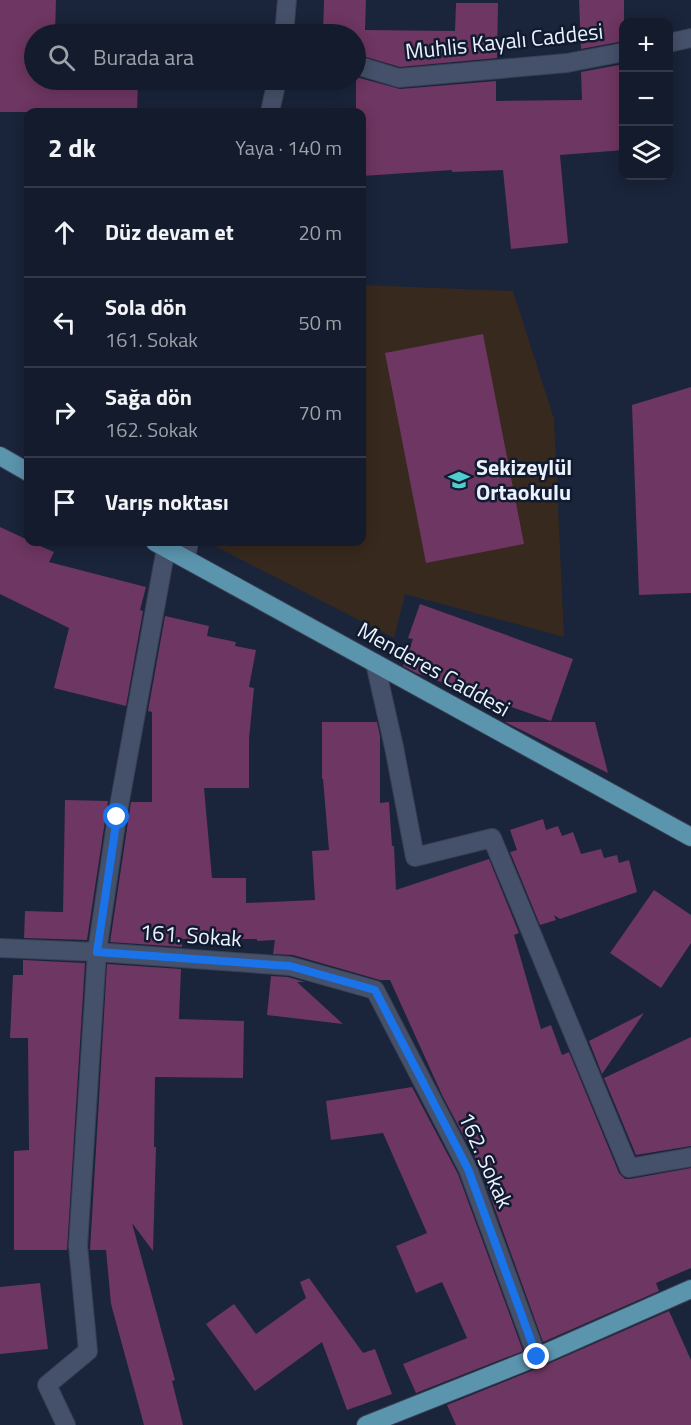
<!DOCTYPE html>
<html lang="tr">
<meta charset="utf-8">
<style>
body{margin:0;font-family:"Titillium Web",sans-serif;background:#1d2434;color:#f1f3f6}
.controls{position:absolute;right:18px;top:18px;display:grid;overflow:hidden;border-radius:12px;box-shadow:0 3px 15px #0003}
.controls button{width:54px;height:54px;display:grid;place-items:center;padding:0;border:0;border-bottom:2px solid #333948;background:#141b2c;color:#f1f3f6;font:30px sans-serif}
.stop{position:absolute;width:18px;height:18px;margin:-14px;border:4px solid #1a73e8;border-radius:50%;background:#fff}
.stop.end{background:#1a73e8;border-color:#fff;box-shadow:0 2px 6px #0008}
.list{margin:0;padding:0;list-style:none}
h2{display:flex;justify-content:space-between;align-items:center;height:78px;margin:0;padding:0 24px;font-size:26px}
h2 small{font-size:20px;font-weight:400;color:#9da1a9}
.list li{display:grid;grid-template-columns:39px 1fr auto;gap:18px;align-items:center;box-sizing:border-box;height:90px;padding:0 24px;border-top:2px solid #333948}
.list b{display:block;font-size:22px;white-space:nowrap}
.list p{margin:0;font-size:20px;white-space:nowrap;color:#9da1a9}
.list em{font-size:20px;font-style:normal;color:#9da1a9}
.icon{flex:none;width:33px;height:33px;fill:none;stroke:currentColor;stroke-width:2;stroke-linecap:round;stroke-linejoin:round}
.map{position:relative;flex:none;width:691px;height:1425px;overflow:hidden}
.search{position:absolute;background:#141b2c;box-shadow:0 3px 15px #0003;left:24px;top:24px;width:342px;height:66px;display:flex;align-items:center;gap:15px;box-sizing:border-box;padding:0 21px;border-radius:33px;color:#9da1a9;font-size:22px}
.panel{position:absolute;background:#141b2c;box-shadow:0 3px 15px #0003;left:24px;top:108px;width:342px;height:438px;border-radius:12px}
.map>svg:first-child{display:block}
.education{fill:#37291d}
.building{fill:#6e3662}
.lines{fill:none;stroke-linecap:round;stroke-linejoin:round}
.minor-casing{stroke:#383f51;stroke-width:20}
.major-casing{stroke:#383f51;stroke-width:20}
.minor{stroke:#45516a;stroke-width:18}
.major{stroke:#5b94ad;stroke-width:18}
.route{stroke:#1a73e8;stroke-width:8}
.labels{text-anchor:middle;stroke-width:5;stroke-linejoin:round;paint-order:stroke}
.street-label{font-size:22px;fill:#ebf1fd;stroke:#111b30}
.poi-label{font-size:22px;font-weight:bold;fill:#ebf1fd;stroke:#111b30;text-anchor:start}
</style>
<div class="map">
<svg width="691" height="1425" viewBox="0 0 691 1425">
<rect width="100%" height="100%" fill="#1a243a"/>
<path class="education" d="M362 285 513 291 554 419 564 637 405 594 394 638 207 542H362Z"/>
<path class="building" d="M0 0H56L55 34H34V80H138L137 112H0Z
M324 0H366L365 30 455 31 456 3H498L497 58 400 67 356 54V34H323Z
M579 0H624V41L581 49Z
M624 64V150L560 155 568 243 511 249 503 170 452 172V170L362 176V112H356V77L400 89 496 81V101L582 100 581 72Z
M483 334 524 544 426 563 385 353Z
M691 387V593L639 595 632 405Z
M0 527 28 540V542H31L54 552 49 562 146 587 140 610 143 611 126 706 54 688 69 628 0 594Z
M420 604 573 659 551 721 416 673 403 666 413 639 408 638Z
M165 616 209 626 207 636 236 642 235 646 256 650 249 687 254 688 249 739V788H204L212 878H246V903L315 900 312 851 329 850 323 779H322V722H377L380 736V803L389 802 392 846H394L396 890 489 859 519 933 514 935 541 1029 551 1025 562 1055 569 1052 619 1173 625 1179H630L691 1168V1268L656 1283 659 1291 543 1342 479 1165 442 1095 390 980H380L293 955 273 954 275 940 257 941V939H182V947L110 942 131 802H152V712L148 711Z
M505 722H595L608 773Z
M65 800 108 801 87 940 24 938 25 911 63 912Z
M543 819 546 830 558 826 562 836 573 832 581 854 601 849 604 858 617 855 619 863 629 860 637 892 560 919 554 915 556 920 540 925 510 852 517 850 510 830Z
M654 890 691 915V943L661 988 610 953Z
M23 960 85 963 67 1250H14V1151L29 1150 28 1038H10L13 975H23Z
M107 964 181 969 179 1019 244 1021 243 1078 155 1077 154 1147H156L153 1251 132 1223 175 1380 172 1381 183 1425H144L111 1304 106 1250H90Z
M271 976 288 977 305 982H297L343 1024 267 1015Z
M644 1013 602 1074 589 1041Z
M691 1037V1146L636 1155 604 1078Z
M412 1087 458 1174 523 1351 416 1393 403 1364 467 1338 442 1282 416 1293 396 1246 427 1233 383 1133 331 1140 326 1101Z
M309 1278 363 1353 375 1349 392 1394 347 1410 322 1342 255 1391 206 1324 234 1304 256 1334 306 1298 300 1282Z
M40 1283 48 1349 0 1354V1287Z
M669 1311 691 1360V1425H456L447 1405 541 1367Z"/>
<g class="lines">
<defs>
<path id="minor" d="M284 34 287 0
M668 43 691 38
M356 65 399 78 567 63 624 52
M270 112 277 80
M186 558 189 542
M375 663 394 747 415 857 492 838 629 1168 691 1157
M0 948 97 952 290 966 375 990 468 1169 537 1357
M66 1425 47 1385 88 1351 78 1246 97 952 117 817 166 548"/>
<path id="major" d="M0 456 28 472
M155 542 691 837
M366 1425 537 1357 691 1289"/>
</defs>
<use href="#minor" class="minor-casing"/>
<use href="#major" class="major-casing"/>
<use href="#minor" class="minor"/>
<use href="#major" class="major"/>
</g>
<g class="lines">
<path class="route" d="M117 817 97 952 290 966 375 990 468 1169 537 1357"/>
</g>
<defs>
<symbol id="school-bare" viewBox="-9 -9 18 18"><path d="M0-5L7-2L0 1L-7-2ZM-4 1L0 2.5L4 1V4Q0 6-4 4Z" fill="#52cdcf" stroke="#111b30" stroke-width="2.5" paint-order="stroke"/></symbol>
</defs>
<g fill-rule="evenodd">
<use href="#school-bare" x="444" y="465" width="30" height="30"/>
</g>
<g class="labels">
<g class="street-label">
<text transform="translate(504 41) rotate(-6)" y="8">Muhlis Kayalı Caddesi</text>
<text transform="translate(434 669) rotate(29)" y="8">Menderes Caddesi</text>
<text transform="translate(191 935) rotate(4)" y="8">161. Sokak</text>
<text transform="translate(486 1160) rotate(66)" y="8">162. Sokak</text>
</g>
<g class="poi-label">
<text x="476" y="475">Sekizeylül<tspan x="476" dy="25">Ortaokulu</tspan></text>
</g>
</g>
</svg>
<div class="controls">
<button>+</button>
<button>−</button>
<button><svg class="icon" aria-label="layers" viewBox="0 0 24 24"><path d="M12 4l9 5-9 5-9-5zM3 14l9 5 9-5"/></svg></button>
</div>
<div class="stop" style="left:117px;top:817px"></div>
<div class="stop end" style="left:537px;top:1357px"></div>
<div class="search"><svg class="icon" aria-label="search" viewBox="0 0 24 24"><circle cx="10" cy="10" r="6"/><path d="M15 15l6 6"/></svg>Burada ara</div>
<section class="panel">
<h2>2 dk<small>Yaya · 140 m</small></h2>
<ul class="list">
<li><svg class="icon" aria-label="ahead" viewBox="0 0 24 24"><path d="M12 20V5M6 11l6-6 6 6"/></svg><div><b>Düz devam et</b></div><em>20 m</em></li>
<li><svg class="icon" aria-label="left" viewBox="0 0 24 24"><path d="M17 20v-9H6M10 6l-5 5 5 5"/></svg><div><b>Sola dön</b><p>161. Sokak</p></div><em>50 m</em></li>
<li><svg class="icon" aria-label="right" viewBox="0 0 24 24"><path d="M7 20v-9h11M14 6l5 5-5 5"/></svg><div><b>Sağa dön</b><p>162. Sokak</p></div><em>70 m</em></li>
<li><svg class="icon" aria-label="arrive" viewBox="0 0 24 24"><path d="M6 21V4h12l-3 4 3 4H6"/></svg><div><b>Varış noktası</b></div></li>
</ul>
</section>
</div>
